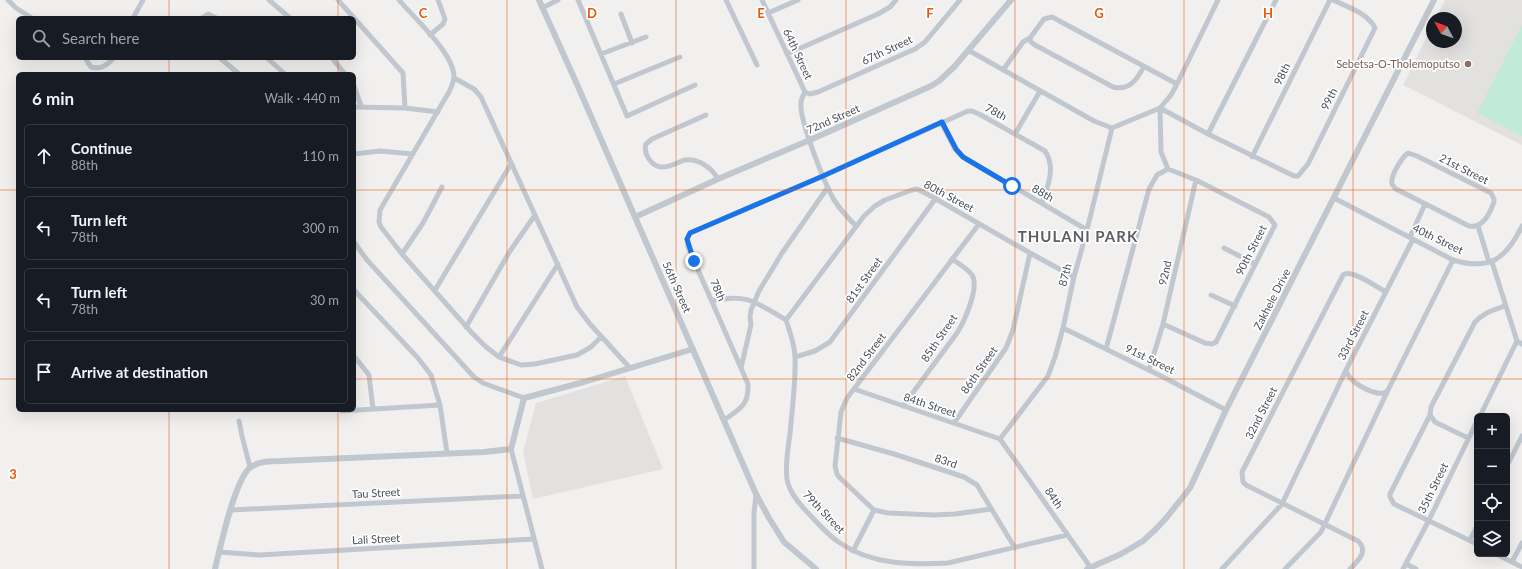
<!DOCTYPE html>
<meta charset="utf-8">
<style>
body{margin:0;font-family:Lato,sans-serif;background:#242831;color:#f1f3f6}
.controls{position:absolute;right:12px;bottom:12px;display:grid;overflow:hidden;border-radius:6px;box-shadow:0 4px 16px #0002}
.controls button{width:36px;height:36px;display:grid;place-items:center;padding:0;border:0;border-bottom:1px solid #363941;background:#171b24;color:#f1f3f6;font:20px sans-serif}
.compass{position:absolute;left:1426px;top:12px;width:36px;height:36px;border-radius:50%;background:#171b24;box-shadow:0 4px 16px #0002;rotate:311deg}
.stop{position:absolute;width:12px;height:12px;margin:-9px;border:3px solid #1a73e8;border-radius:50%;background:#fff}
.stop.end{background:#1a73e8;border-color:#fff;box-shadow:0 1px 4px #0008}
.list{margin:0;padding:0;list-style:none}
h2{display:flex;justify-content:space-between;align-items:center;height:52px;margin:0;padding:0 16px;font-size:17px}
h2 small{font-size:13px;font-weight:400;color:#9ea1a6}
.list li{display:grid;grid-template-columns:26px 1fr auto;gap:12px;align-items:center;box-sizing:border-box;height:64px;margin:0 8px 8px;padding:0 8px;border:1px solid #363941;border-radius:6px}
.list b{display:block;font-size:15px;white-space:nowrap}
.list p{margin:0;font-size:13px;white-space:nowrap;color:#9ea1a6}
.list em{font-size:13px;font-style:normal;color:#9ea1a6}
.icon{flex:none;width:22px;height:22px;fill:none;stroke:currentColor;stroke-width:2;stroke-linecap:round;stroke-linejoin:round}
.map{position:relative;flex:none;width:1522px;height:569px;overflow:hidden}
.search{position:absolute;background:#171b24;box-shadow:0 4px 16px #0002;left:16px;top:16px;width:340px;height:44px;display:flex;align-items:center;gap:10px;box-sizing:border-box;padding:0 14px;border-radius:6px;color:#9ea1a6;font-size:15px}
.panel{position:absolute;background:#171b24;box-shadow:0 4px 16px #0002;left:16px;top:72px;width:340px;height:340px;border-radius:6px}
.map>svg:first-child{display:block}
.education{fill:#e2e1e0}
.green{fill:#c2ead8}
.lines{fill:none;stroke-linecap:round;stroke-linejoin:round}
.minor{stroke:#c1c7cf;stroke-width:5}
.tertiary{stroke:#c1c7cf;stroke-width:6}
.route{stroke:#1a73e8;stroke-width:5}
.grid{fill:none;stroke:#e8590c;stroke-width:1;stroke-opacity:0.55}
.education-dot{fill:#8d6e63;stroke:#fff;stroke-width:1.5}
.labels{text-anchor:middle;stroke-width:3.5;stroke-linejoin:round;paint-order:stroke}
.street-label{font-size:11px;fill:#49505b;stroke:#fff}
.education-label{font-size:11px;fill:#785e54;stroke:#fff;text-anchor:end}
.district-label{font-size:15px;font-weight:bold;letter-spacing:1px;fill:#5c5e63;stroke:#fff}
.grid-label{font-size:13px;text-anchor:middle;font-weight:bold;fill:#e8590c;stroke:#fff;stroke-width:3.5;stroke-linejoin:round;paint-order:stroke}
</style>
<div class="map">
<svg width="1522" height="569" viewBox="0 0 1522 569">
<rect width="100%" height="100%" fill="#f1f0ef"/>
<path class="education" d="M1445 0H1522V145L1403 85 1432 26V42H1456V18H1436Z
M625 376 663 469 533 499 523 452 536 403Z"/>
<path class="green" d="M1522 25V136L1477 113Z"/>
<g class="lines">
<path class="minor" d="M8 0 16 8 32 18
M269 0 290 18
M338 0 403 73 405 108
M399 0C414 18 454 53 454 77 453 84 450 91 446 97L380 210 379 222 381 227 402 254 472 333 485 346 499 357 521 365 535 364 577 355 591 347 601 337
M578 0 627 116 695 85
M726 0 757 65
M762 0 805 92
M542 8 558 0
M768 13 798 0
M621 14 632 43
M133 18 143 0
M202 18 208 14 216 18
M430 35 443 24 445 19 438 0
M968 50 1094 121 1112 128
M601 54 646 37
M787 54 878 14 890 7 896 0
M85 58 91 67C101 70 107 65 114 58
M220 58 239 74
M267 58 285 74
M332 58 345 74
M1144 66C1137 80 1129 91 1113 87L1035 45 1031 42 1030 38 1044 19 1052 17 1177 84
M1003 70 1023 42 1030 38
M454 78 474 89 481 97 577 307 590 324 630 368
M614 84 680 57
M354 86 361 106
M805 92 810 94 818 92 915 49 925 42 960 0
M805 92C803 96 801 99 801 103 799 120 825 184 834 200 840 209 848 218 856 226
M354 107 405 108 438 112
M1160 108 1208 134 1294 176H1298L1308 164 1375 28C1368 13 1347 7 1333 0
M1160 108 1161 152 1168 169
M706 115 652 139 646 144C643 153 651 166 661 167 670 168 677 162 685 160 698 158 712 168 718 179
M941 122 955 149 963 157 1087 230
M1112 128 1160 108 1171 95 1177 84 1218 0
M1015 134 1040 91
M1208 134 1276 0
M1408 153 1417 156 1491 193 1494 199V202C1490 213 1483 229 1469 226L1396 189C1395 188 1393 186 1392 184 1390 177 1401 158 1408 153Z
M354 154 380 151 413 154
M1252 157 1330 0
M1334 198 1453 260C1490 271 1506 259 1522 226
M979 224 847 398 841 412 835 466 837 474 839 477 874 510 888 513 934 515 955 514 991 509
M1478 226 1489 262
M1410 237 1425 204
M354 242 367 260 474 377 483 383 524 398
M1224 248 1255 264
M402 254 423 223 442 187
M1492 262 1517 341 1522 344
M354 290 418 358 431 375 440 405 447 453
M435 290 511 164
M1211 295 1235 306
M712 301C748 293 757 303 786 320 790 332 795 345 795 358 796 383 792 409 790 434 788 448 785 464 787 479 789 493 801 506 811 516 820 526 829 536 840 543 872 565 912 565 948 563L1067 535
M786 320 864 216 875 206 885 200 912 190 917 189 929 195 1030 253 1074 277
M466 327 510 251 535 215
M1063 328 1165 378 1226 410
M1106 349 1149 189 1157 175 1168 169 1196 180 1269 217 1275 225 1216 342 1212 344 1205 343 1163 324
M354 356 369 375 373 409
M499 357 558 264
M795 357 815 351 830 342 936 198
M741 368 751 325 750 317 751 310 759 291 782 253 828 187
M1149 370 1163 324 1196 180
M1346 370C1348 382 1373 395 1384 393L1387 391
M854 389 1000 439
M903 406 957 333C964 322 980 287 972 275 968 269 959 264 952 259
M342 411 440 405
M1430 415 1435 422 1468 438
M1480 416 1517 341
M724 420C740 409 749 405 748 384L688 247 687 239 690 233 823 176 968 111H972L981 115 1045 151C1056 167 1048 186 1042 203
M239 421 242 436 250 467
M954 423 1006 348 1013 330 1030 253
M837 438 894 454 964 477 977 485 1015 548
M1000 439 1048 376 1055 357 1063 328 1074 277 1087 230 1112 128
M1000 439 1091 568
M511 449 542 569
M1507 466 1522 436
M231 510 522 496
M1470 540 1477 526
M1477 544 1394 504 1390 497V494L1430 415 1431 407 1475 322C1483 313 1494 310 1505 306
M853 551 874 510
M219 552 259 555 534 539
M1496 554 1522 567
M1512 562 1522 543
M1406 564 1416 569
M754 569V513L756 494
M1222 569 1282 504 1346 370 1413 239
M1285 569 1321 532 1388 390 1453 260
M1350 569C1358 561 1369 551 1358 541L1246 485 1243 482 1242 472 1343 275C1351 268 1376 287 1386 292
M1403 569 1429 520 1477 421"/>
<path class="tertiary" d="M539 0 576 82 756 494 769 518 784 542 816 569
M635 217 718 179 810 140 931 86 939 81 954 67 1011 0
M215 569C220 549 235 477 251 467 259 461 271 461 281 461L484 452 511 449 524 398 584 382 693 349
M1087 569 1121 554 1143 541 1156 529 1167 517 1190 488 1226 410 1434 0"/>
</g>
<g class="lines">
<path class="route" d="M694 261 687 239 690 233 823 176 942 122 956 149 963 157 1012 186"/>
</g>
<path class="grid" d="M169 0V18M338 0V18M507 0V569M676 0V569M846 0V569M1015 0V569M1184 0V569M1353 0V569M169 58V74M338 58V74M0 190H18M354 190H1522M0 379H18M354 379H1522M169 410V569M338 410V569"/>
<circle class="education-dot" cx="1468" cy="64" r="4"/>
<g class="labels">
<g class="street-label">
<text transform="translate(887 50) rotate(-25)" y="4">67th Street</text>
<text transform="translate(798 54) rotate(65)" y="4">64th Street</text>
<text transform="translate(1282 74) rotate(-64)" y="4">98th</text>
<text transform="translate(1329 99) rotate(-63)" y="4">99th</text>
<text transform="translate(996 112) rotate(28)" y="4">78th</text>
<text transform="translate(833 119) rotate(-24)" y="4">72nd Street</text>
<text transform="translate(1464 169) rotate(27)" y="4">21st Street</text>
<text transform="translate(1043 193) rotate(30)" y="4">88th</text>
<text transform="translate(949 196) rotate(28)" y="4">80th Street</text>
<text transform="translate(1438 239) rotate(26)" y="4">40th Street</text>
<text transform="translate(1251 250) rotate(-63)" y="4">90th Street</text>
<text transform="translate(1165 273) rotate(-77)" y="4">92nd</text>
<text transform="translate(1065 275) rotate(-76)" y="4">87th</text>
<text transform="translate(864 280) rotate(-54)" y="4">81st Street</text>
<text transform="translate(677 287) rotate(66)" y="4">56th Street</text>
<text transform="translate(718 290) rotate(66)" y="4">78th</text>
<text transform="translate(1272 299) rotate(-63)" y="4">Zakhele Drive</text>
<text transform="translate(1353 335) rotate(-63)" y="4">33rd Street</text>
<text transform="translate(939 338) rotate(-56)" y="4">85th Street</text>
<text transform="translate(866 357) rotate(-53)" y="4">82nd Street</text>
<text transform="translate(1150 359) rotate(26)" y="4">91st Street</text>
<text transform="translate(979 370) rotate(-55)" y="4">86th Street</text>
<text transform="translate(930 405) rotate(18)" y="4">84th Street</text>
<text transform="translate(1261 413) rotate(-63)" y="4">32nd Street</text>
<text transform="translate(946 461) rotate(18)" y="4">83rd</text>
<text transform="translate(1433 488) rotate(-64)" y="4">35th Street</text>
<text transform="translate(376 493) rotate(-3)" y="4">Tau Street</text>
<text transform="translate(1054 498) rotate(56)" y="4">84th</text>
<text transform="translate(824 512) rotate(46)" y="4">79th Street</text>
<text transform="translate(376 539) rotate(-3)" y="4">Lali Street</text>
</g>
<g class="education-label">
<text x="1460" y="68">Sebetsa-O-Tholemoputso</text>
</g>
<g class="district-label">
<text x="1078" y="242">THULANI PARK</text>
</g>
</g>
<g class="grid-label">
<text x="423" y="18">C</text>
<text x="592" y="18">D</text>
<text x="761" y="18">E</text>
<text x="930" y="18">F</text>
<text x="1099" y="18">G</text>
<text x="1268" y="18">H</text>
<text x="13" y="479">3</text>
</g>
</svg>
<div class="controls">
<button>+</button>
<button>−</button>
<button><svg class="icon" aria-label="locate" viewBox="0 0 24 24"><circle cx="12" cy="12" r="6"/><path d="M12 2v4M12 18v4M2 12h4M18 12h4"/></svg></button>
<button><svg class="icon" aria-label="layers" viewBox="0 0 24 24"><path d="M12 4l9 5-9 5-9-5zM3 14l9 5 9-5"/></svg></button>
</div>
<svg class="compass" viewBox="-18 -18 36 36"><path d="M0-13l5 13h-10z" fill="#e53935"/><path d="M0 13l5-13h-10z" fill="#9ea1a6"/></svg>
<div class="stop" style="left:1012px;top:186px"></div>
<div class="stop end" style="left:694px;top:261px"></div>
<div class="search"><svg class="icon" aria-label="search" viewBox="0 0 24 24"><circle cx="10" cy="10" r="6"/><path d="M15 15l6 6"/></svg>Search here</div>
<section class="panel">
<h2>6 min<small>Walk · 440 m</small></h2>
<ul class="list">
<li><svg class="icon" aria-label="ahead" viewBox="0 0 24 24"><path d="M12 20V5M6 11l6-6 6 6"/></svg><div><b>Continue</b><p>88th</p></div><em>110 m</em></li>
<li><svg class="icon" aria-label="left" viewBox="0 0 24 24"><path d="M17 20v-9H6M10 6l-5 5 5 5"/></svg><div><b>Turn left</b><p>78th</p></div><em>300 m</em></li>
<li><svg class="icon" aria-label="left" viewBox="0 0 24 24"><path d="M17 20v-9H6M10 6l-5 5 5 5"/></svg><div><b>Turn left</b><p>78th</p></div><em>30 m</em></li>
<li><svg class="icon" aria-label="arrive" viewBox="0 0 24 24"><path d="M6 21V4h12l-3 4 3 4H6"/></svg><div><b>Arrive at destination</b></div></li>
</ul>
</section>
</div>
